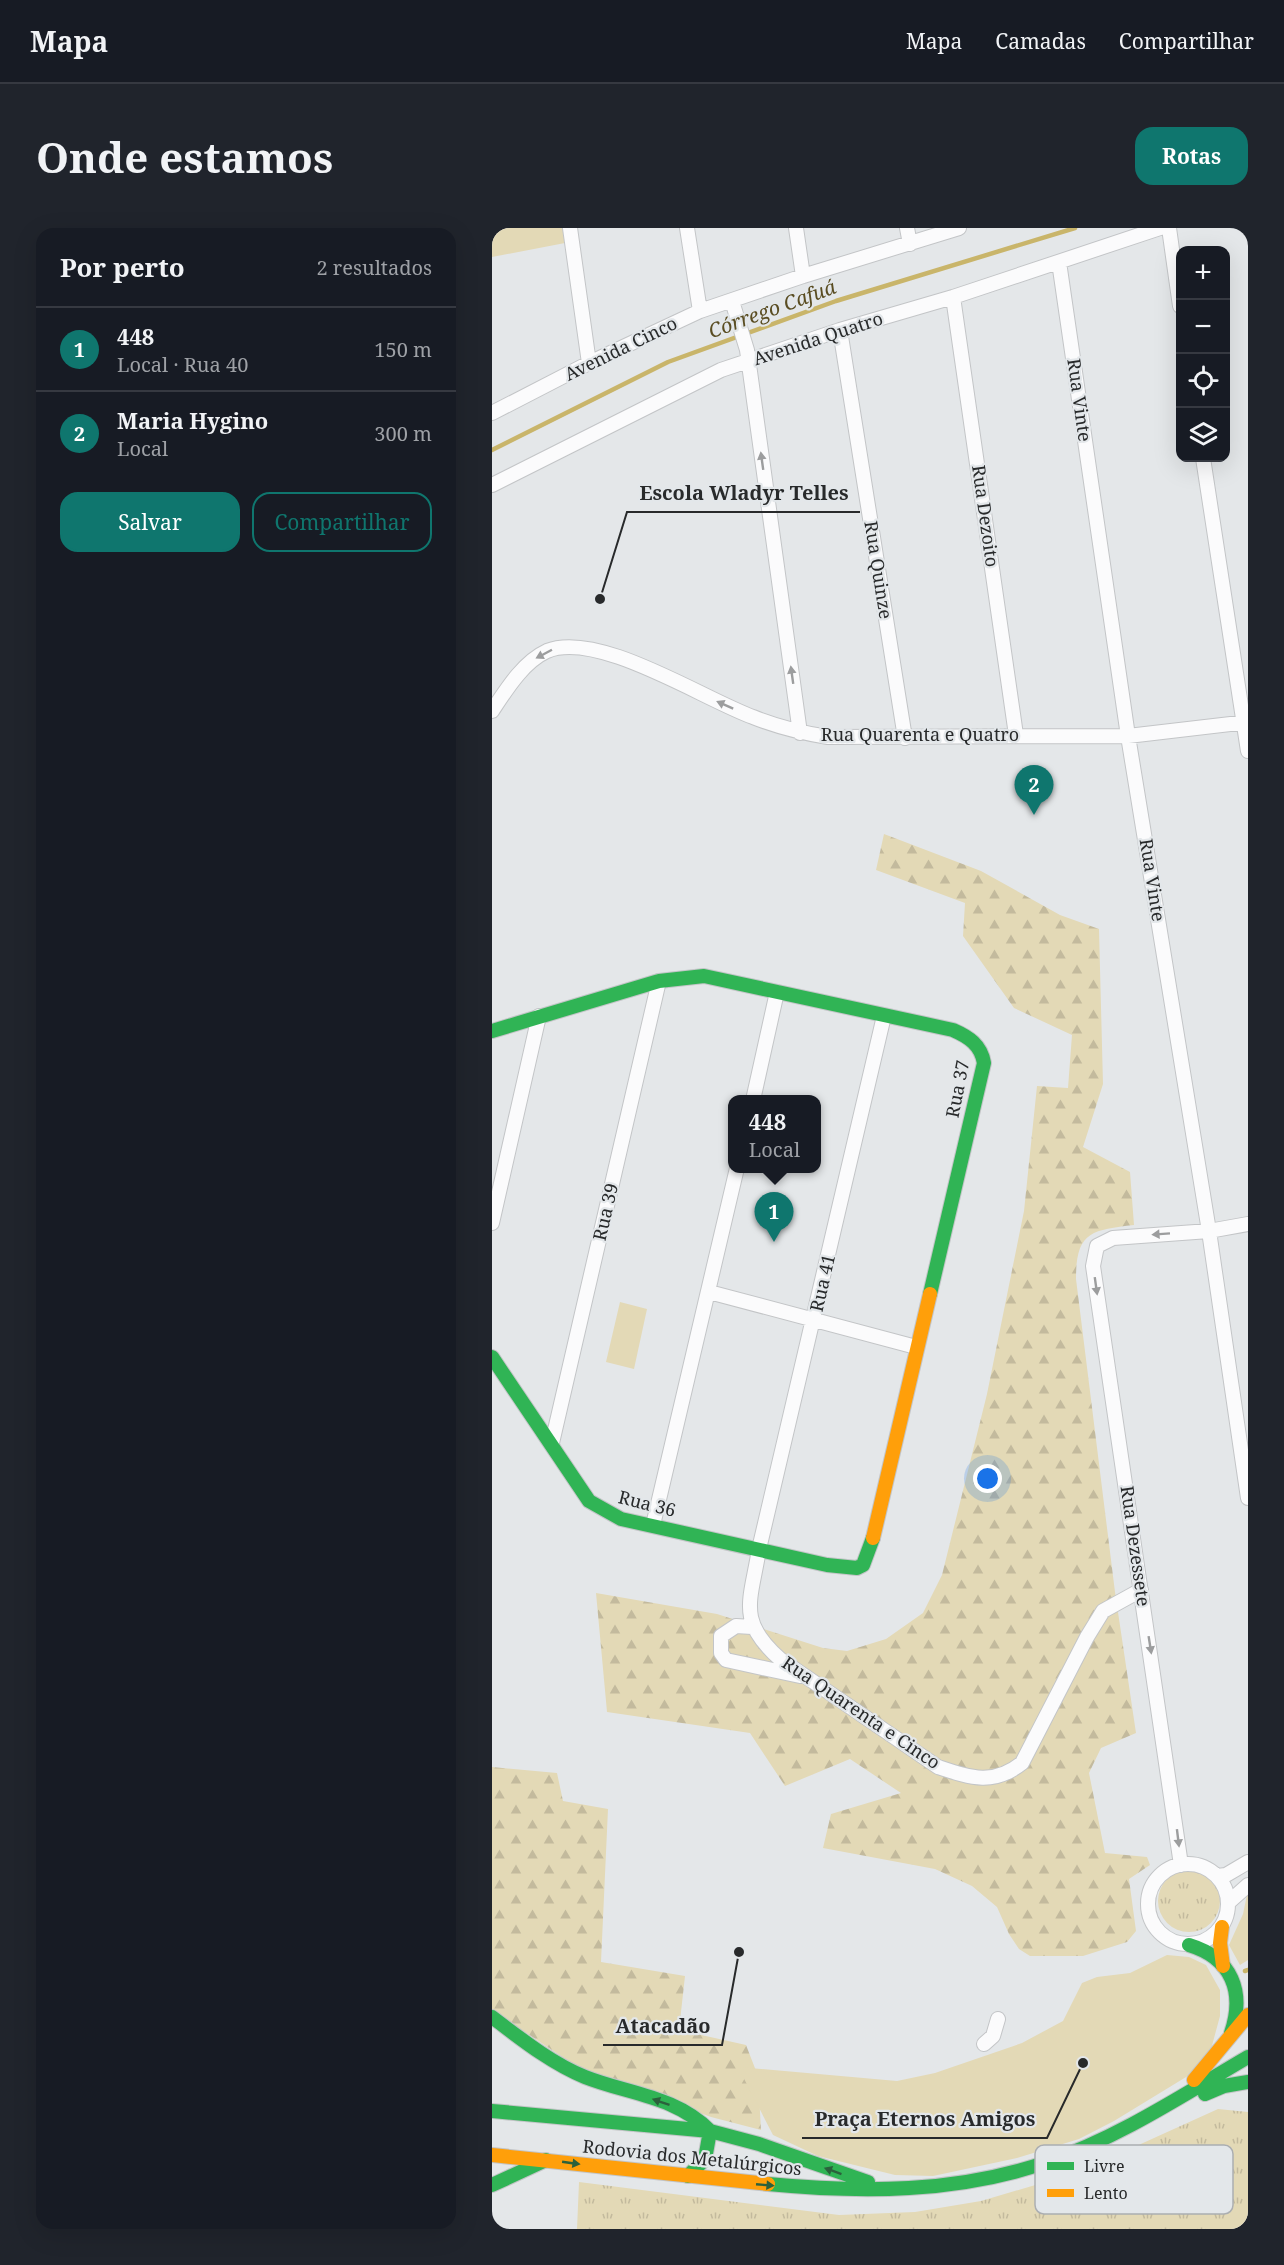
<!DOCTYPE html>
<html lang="pt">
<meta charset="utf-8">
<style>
body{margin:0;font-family:"Noto Serif",serif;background:#20242c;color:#f1f3f6}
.controls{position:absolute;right:18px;top:18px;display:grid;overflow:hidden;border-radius:12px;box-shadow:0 6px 24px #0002}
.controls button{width:54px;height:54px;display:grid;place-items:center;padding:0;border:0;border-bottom:2px solid #363941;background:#171b24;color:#f1f3f6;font:30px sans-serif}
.you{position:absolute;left:496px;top:1251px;width:21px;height:21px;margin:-15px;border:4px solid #fff;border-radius:50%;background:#1a73e8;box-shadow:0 0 0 9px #1a73e833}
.badge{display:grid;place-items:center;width:39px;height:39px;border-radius:50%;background:#0f766e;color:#fff;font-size:20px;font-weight:700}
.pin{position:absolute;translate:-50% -50px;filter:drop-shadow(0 2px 3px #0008)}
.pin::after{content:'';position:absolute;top:32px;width:21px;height:18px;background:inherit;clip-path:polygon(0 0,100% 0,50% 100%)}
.popup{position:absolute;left:236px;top:867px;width:93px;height:78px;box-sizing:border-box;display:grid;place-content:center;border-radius:12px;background:#171b24;filter:drop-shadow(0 2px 4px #0005);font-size:20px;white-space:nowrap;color:#9ea1a6}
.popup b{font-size:22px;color:#f1f3f6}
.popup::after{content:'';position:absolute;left:50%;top:100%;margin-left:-12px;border:12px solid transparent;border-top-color:#171b24}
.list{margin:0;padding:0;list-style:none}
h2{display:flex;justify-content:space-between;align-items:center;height:78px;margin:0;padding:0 24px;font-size:26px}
h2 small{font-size:20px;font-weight:400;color:#9ea1a6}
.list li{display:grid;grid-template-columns:39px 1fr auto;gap:18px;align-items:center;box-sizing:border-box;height:84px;padding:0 24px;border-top:2px solid #363941}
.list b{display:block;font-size:22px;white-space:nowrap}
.list p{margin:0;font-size:20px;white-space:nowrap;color:#9ea1a6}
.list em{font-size:20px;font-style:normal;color:#9ea1a6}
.actions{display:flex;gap:12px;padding:18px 24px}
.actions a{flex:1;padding:14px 0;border:2px solid #0f766e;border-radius:18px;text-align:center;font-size:21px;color:#0f766e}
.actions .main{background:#0f766e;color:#fff}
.icon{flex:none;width:33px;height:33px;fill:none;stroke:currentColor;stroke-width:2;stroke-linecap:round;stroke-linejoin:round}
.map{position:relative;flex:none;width:756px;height:2001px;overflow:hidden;border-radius:18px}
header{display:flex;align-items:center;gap:36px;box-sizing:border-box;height:84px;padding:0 30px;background:#171b24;border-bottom:2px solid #363941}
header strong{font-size:28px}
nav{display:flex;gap:33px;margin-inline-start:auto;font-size:21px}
.intro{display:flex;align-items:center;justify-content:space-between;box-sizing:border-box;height:144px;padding:0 36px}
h1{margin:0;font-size:42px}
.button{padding:15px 27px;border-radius:18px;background:#0f766e;color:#fff;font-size:21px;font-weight:700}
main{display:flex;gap:36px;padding:0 36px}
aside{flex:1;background:#171b24;border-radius:18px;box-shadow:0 6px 24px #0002}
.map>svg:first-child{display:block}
.grass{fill:url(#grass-tufts)}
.forest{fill:url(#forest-firs)}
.park{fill:#e3d9b6}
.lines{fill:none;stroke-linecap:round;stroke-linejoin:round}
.stream{stroke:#c9b56a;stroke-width:4.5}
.street-casing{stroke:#c3c5c7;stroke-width:16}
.fast-casing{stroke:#c3c5c7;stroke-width:16}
.slow-casing{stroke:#c3c5c7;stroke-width:16}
.street{stroke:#fbfbfc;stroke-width:14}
.fast{stroke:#30b455;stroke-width:14}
.slow{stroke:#ff9f0a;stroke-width:14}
.oneway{fill:#9c9d9e}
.oneway2{fill:#2b613c}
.labels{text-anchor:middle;stroke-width:4.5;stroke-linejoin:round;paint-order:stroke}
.street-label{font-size:18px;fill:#282a2b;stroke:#e3e7ea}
.water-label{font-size:20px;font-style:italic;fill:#5a4d22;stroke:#e3e7ea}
.key{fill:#e3e7ea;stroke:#abaeb1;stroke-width:1.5}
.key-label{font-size:16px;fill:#282a2b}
.leader{fill:none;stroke:#282a2b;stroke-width:2}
.callout-dot{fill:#282a2b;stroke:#e3e7ea;stroke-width:2}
.callout-label{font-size:20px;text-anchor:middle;font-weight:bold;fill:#282a2b;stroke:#e3e7ea;stroke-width:4.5;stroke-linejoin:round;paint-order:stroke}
</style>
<header>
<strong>Mapa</strong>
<nav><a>Mapa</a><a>Camadas</a><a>Compartilhar</a></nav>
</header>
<div class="intro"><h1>Onde estamos</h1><a class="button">Rotas</a></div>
<main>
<aside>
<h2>Por perto<small>2 resultados</small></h2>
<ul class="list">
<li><span class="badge">1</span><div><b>448</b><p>Local · Rua 40</p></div><em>150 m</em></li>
<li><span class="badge">2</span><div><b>Maria Hygino</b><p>Local</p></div><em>300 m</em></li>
</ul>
<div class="actions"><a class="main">Salvar</a><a>Compartilhar</a></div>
</aside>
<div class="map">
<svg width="756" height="2001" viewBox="0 0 756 2001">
<defs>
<pattern id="grass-tufts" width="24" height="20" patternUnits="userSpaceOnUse" patternTransform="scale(1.5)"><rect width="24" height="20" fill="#e3d9b6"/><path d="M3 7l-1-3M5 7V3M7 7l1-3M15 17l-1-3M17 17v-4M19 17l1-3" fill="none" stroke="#c3ba9d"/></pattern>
<pattern id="forest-firs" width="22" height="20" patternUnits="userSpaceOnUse" patternTransform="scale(1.5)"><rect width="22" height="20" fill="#e3d9b6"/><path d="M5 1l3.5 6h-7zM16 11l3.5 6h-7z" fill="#c3ba9d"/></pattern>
</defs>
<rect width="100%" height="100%" fill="#e4e7e9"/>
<path class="grass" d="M666 1673a31 31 0 1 1 62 0a31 31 0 1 1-62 0Z
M726 1881 756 1884V2001H85L87 1954 347 1987 423 1984 489 1973 587 1944Z"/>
<path class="forest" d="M392 606 489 643 568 687 607 701 611 856 591 919 638 944 642 997C599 1002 584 1004 584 1051L623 1364 644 1505 609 1520 597 1545 613 1625 655 1629 658 1637 637 1651 644 1703 635 1714 591 1728H538L527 1721 517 1706 505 1679 480 1658 443 1641 331 1620 339 1586 409 1565 358 1531 293 1558 258 1505 115 1484 104 1365 225 1386 331 1420 355 1423 394 1411 431 1385 450 1347 495 1166 532 983 545 858 576 860 580 807 522 780 471 708 473 675 384 642Z
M0 1539 65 1545 71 1573 116 1581 109 1734 193 1748 187 1802 254 1817 266 1848 269 1902 219 1889 90 1842 0 1782Z"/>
<path class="park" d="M0 0H71L73 15 0 29Z
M128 1074 155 1081 142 1141 114 1134Z
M756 1662V1732L748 1737 737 1717 751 1686Z
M675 1727 697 1729 714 1737 728 1762V1788L718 1825 699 1846 622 1893 587 1911 525 1930 441 1948 403 1947 326 1928 281 1907 246 1839 405 1853 443 1845 530 1815 571 1793 590 1755 605 1749 638 1745Z"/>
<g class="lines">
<path class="stream" d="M0 222 176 134 344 73 583 0
M753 1743 756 1742"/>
<defs>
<path id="street" d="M78 0 97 135
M195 0 208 83
M304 0 311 48
M415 0 418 16
M677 0 688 78
M567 34 636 508 717 1003 756 1270
M461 69 524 507
M240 73 255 122 308 505
M348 102 413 510
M0 185 97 135 208 83 311 48 467 0
M711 230 756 523
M0 257 229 142 348 102 461 69 668 0
M0 483C14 462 31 434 55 423 106 402 211 471 261 489 286 499 310 505 336 509L636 508 756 494
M392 788 267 1321C259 1373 244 1392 288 1431L446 1539C479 1550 501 1558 530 1535L595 1409 611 1383 649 1362
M261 872 285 764
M0 995 47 788
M217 1064 424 1119
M60 1215 167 753
M161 1297 245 940
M260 1399 244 1398 229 1408V1425L234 1432 308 1448
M656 1676a40 40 0 1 1 80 0a40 40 0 1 1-80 0Z
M689 1637 601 1038 605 1018 621 1010 717 1003 756 996
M725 1648 734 1647 756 1634
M737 1674 756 1657
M492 1816 501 1808 506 1791"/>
<path id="fast" d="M0 803 167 753 212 748 461 802C477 809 489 817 492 835L438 1066
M0 1129 97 1273 129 1291 335 1337 365 1340 371 1337 381 1310
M697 1717C740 1730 753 1764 739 1805
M0 1789C29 1811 59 1835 93 1849 136 1866 184 1868 218 1903
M713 1866 732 1858 756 1854
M0 1883 218 1903 267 1916 376 1954
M196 1948 213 1931 218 1903
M276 1956C370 1965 465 1965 555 1934 626 1910 691 1867 756 1829
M0 1957 54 1932"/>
<path id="slow" d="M381 1310 438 1066
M730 1699 728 1715 731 1738
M702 1852 756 1787
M0 1927 276 1956"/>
</defs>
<use href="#street" class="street-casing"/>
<use href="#fast" class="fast-casing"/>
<use href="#slow" class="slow-casing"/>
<use href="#street" class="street"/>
<use href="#fast" class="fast"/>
<use href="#slow" class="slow"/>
</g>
<defs><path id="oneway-solid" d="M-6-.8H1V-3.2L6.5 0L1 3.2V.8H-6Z" transform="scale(1.5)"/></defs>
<g class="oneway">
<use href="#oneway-solid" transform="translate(270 233) rotate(-98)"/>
<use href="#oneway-solid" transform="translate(52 426) rotate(152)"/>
<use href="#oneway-solid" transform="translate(300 447) rotate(-98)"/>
<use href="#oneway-solid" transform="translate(233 477) rotate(-156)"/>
<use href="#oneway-solid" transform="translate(669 1006) rotate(176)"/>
<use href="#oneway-solid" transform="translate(604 1058) rotate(82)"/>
<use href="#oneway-solid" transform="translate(658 1417) rotate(81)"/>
<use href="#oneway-solid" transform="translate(686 1610) rotate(83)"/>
</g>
<g class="oneway2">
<use href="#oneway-solid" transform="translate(169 1874) rotate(-161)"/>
<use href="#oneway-solid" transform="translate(79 1935) rotate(8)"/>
<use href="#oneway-solid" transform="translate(341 1943) rotate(-160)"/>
<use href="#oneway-solid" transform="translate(273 1957) rotate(5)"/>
</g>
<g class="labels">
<g class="street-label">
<text transform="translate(326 111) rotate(-18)" y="6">Avenida Quatro</text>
<text transform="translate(129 121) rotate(-26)" y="6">Avenida Cinco</text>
<text transform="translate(587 172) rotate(82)" y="6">Rua Vinte</text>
<text transform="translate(493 288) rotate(82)" y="6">Rua Dezoito</text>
<text transform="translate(386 342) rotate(81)" y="6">Rua Quinze</text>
<text x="428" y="513">Rua Quarenta e Quatro</text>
<text transform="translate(660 652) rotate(81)" y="6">Rua Vinte</text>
<text transform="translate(466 861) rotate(-79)" y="6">Rua 37</text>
<text transform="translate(114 984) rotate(-77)" y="6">Rua 39</text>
<text transform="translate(331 1055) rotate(-77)" y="6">Rua 41</text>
<text transform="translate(155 1276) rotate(14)" y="6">Rua 36</text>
<text transform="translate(643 1318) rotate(82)" y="6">Rua Dezessete</text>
<text transform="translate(369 1485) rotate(34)" y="6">Rua Quarenta e Cinco</text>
<text transform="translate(200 1930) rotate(6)" y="6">Rodovia dos Metalúrgicos</text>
</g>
<g class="water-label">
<text transform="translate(280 81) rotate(-20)" y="7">Córrego Cafuá</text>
</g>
</g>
<rect x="543" y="1917" width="198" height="69" rx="9" class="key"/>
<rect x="555" y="1934" width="27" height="8" fill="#30b455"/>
<rect x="555" y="1961" width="27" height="8" fill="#ff9f0a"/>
<g class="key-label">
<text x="592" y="1944">Livre</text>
<text x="592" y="1971">Lento</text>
</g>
<path class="leader" d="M108 371L135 284H368M247 1724L230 1817H111M591 1835L555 1910H310"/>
<g class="callout-dot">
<circle cx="108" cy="371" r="6"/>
<circle cx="247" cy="1724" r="6"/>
<circle cx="591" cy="1835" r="6"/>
</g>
<g class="callout-label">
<text x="252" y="272">Escola Wladyr Telles</text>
<text x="171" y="1805">Atacadão</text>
<text x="433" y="1898">Praça Eternos Amigos</text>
</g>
</svg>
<div class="controls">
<button>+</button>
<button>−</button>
<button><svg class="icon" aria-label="locate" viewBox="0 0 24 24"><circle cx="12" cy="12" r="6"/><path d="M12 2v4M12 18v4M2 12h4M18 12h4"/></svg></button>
<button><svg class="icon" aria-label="layers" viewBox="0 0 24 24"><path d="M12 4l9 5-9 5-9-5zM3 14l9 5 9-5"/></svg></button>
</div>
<div class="you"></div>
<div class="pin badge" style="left:282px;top:1014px">1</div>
<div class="popup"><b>448</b>Local</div>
<div class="pin badge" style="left:542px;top:587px">2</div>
</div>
</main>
